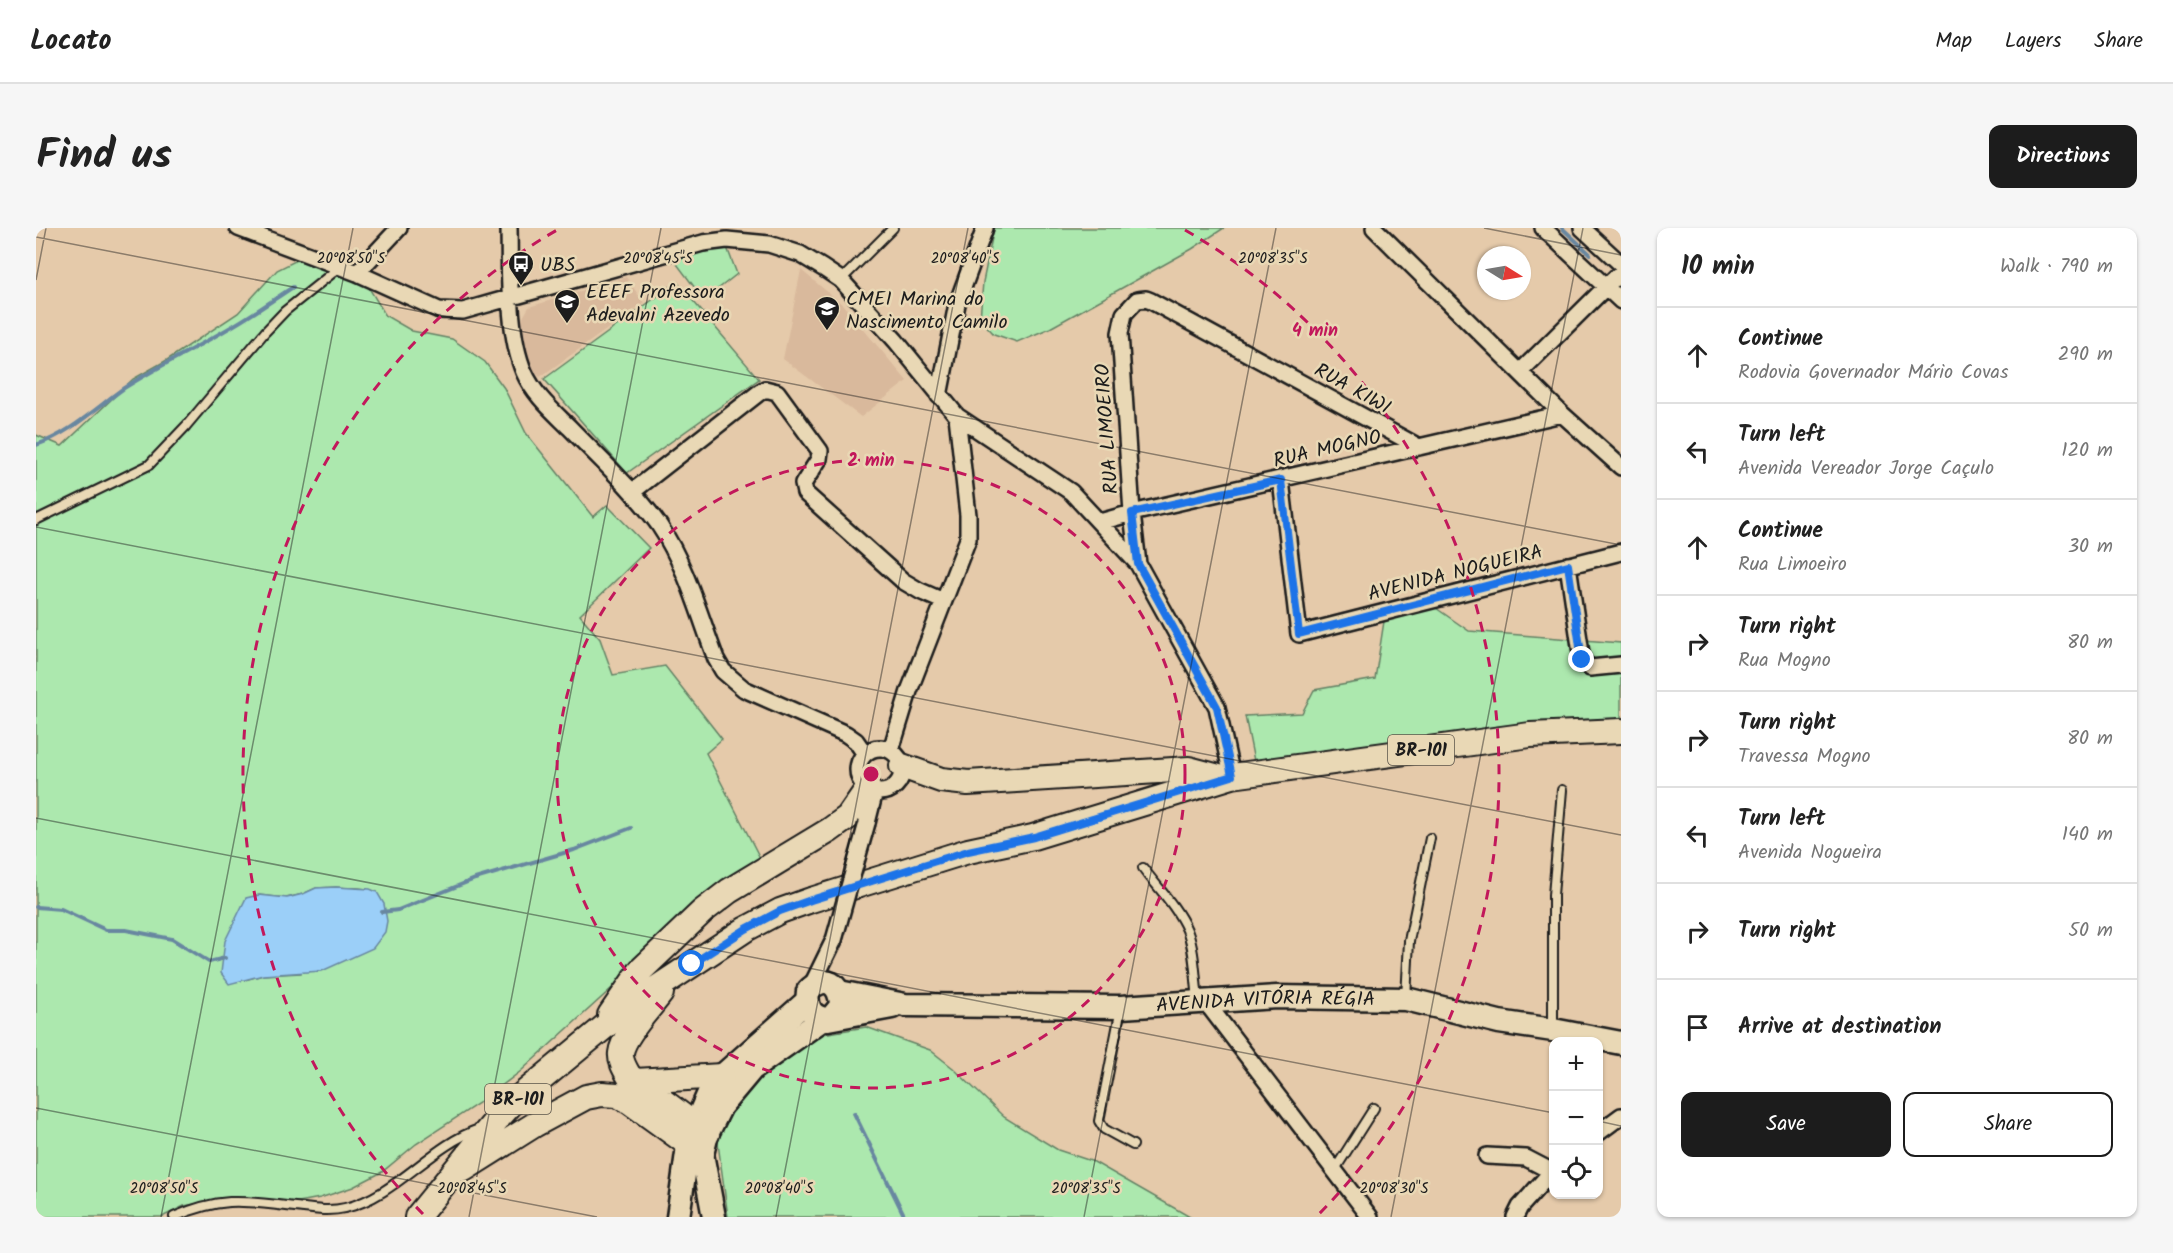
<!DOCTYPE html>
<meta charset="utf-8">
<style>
body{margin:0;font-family:Kalam,sans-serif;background:#f6f6f6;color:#222}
.controls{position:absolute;right:18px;bottom:18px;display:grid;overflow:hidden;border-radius:12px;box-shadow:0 2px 4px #0004}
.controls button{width:54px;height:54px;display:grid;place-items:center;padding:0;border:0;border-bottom:2px solid #e0e0e0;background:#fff;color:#222;font:30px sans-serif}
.compass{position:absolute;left:1441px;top:18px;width:54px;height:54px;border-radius:50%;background:#fff;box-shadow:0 2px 4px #0004;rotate:101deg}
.stop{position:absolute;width:18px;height:18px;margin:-14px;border:4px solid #1a73e8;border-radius:50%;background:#fff}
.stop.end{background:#1a73e8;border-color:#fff;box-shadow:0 2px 6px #0008}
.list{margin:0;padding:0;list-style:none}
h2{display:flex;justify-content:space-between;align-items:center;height:78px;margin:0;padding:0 24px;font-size:26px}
h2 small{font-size:20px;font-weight:400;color:#767676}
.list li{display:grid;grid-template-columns:39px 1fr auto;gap:18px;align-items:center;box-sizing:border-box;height:96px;padding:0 24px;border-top:2px solid #e0e0e0}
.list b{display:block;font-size:22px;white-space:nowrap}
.list p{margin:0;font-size:20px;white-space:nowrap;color:#767676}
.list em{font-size:20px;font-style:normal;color:#767676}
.actions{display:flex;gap:12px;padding:18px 24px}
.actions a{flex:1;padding:14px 0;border:2px solid #1c1c1c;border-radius:12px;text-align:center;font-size:21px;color:#1c1c1c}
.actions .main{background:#1c1c1c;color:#fff}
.icon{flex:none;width:33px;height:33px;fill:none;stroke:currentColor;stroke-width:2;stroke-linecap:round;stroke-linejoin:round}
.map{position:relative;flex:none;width:1585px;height:989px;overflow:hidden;border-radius:12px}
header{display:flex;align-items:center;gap:36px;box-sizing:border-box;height:84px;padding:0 30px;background:#fff;border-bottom:2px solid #e0e0e0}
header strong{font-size:28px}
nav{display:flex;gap:33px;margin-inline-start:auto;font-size:21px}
.intro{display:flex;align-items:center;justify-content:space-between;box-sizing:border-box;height:144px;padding:0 36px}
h1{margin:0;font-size:42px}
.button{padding:15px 27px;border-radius:12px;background:#1c1c1c;color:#fff;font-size:21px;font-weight:700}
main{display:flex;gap:36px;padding:0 36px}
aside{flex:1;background:#fff;border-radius:12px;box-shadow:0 2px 4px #0004}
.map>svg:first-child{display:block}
.built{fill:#d9b99c}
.green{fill:#ace8ae;stroke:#648265;stroke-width:1.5;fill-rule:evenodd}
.water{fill:#9bcff8;stroke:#6887a0;stroke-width:1.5}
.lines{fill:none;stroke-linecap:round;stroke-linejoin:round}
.stream{stroke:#6887a0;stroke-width:4}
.lane-casing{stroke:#1c1c1c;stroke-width:12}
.street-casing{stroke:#1c1c1c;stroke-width:20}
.secondary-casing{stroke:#1c1c1c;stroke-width:27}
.primary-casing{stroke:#1c1c1c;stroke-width:28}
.lane{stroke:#e9d8b5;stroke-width:8}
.street{stroke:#e9d8b5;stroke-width:15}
.secondary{stroke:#e9d8b5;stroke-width:22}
.primary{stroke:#e9d8b5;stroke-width:24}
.street-bridge-casing{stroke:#1c1c1c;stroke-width:20;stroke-linecap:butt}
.street-bridge{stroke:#e9d8b5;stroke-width:15}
.route{stroke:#1a73e8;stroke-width:8}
.ticks{fill:none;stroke:#1c1c1c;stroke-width:1.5;stroke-opacity:0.45}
.ring{fill:none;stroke:#c2185b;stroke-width:3;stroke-dasharray:10 8}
.labels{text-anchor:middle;stroke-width:5;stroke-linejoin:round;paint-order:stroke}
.shield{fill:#e9d8b5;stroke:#5a544a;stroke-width:1.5}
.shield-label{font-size:18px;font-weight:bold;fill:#1c1c1c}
.poi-label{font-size:20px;fill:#1c1c1c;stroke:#e9d8b5;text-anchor:start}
.street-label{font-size:20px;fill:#1c1c1c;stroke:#e9d8b5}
.ticks-label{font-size:15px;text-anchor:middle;fill:#1c1c1c;stroke:#e9d8b5;stroke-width:5;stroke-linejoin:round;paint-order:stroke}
.centre{fill:#c2185b;stroke:#e9d8b5;stroke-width:3}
.ring-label{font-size:18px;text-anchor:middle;font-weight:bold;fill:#c2185b;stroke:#e9d8b5;stroke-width:5;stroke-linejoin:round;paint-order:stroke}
</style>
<header>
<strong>Locato</strong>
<nav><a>Map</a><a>Layers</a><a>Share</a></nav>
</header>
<div class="intro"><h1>Find us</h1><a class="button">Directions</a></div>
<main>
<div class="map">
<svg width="1585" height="989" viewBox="0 0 1585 989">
<rect width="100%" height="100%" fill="#e5caaa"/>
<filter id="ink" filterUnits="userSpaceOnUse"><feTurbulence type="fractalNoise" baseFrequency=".0167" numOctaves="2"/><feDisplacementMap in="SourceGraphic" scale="12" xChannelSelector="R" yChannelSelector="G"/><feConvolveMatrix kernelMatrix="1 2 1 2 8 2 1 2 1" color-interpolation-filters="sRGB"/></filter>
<g filter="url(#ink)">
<path class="built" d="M765 42 807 77 871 153 825 189 747 131Z
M590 49 608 75 504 149 495 139 488 124 484 103 486 91 493 79Z"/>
<path class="green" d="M958 0H1188L1156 21 1014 100 981 114 958 106 944 91 947 54Z
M689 14 701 46 668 72 635 28Z
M265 30 330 55 350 88 376 103 416 111 449 134 468 160 490 205 557 289 571 277 613 320 544 387 564 411 577 447 629 438 686 511 670 525 725 632 654 689 485 843 443 875 380 916 346 944 317 959 284 970 252 976 192 970 148 978 126 989H0V207L26 218 97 151 131 132 202 85 241 42ZM300 659C314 661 327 658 341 664L265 745 227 747 209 752 223 667 250 670 267 666 280 660Z
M641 54 723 151 591 245 508 151Z
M1397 378 1433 403 1585 415V495L1219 538 1209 488 1266 485 1278 462 1339 451 1349 387Z
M830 799 894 822 917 840 968 889 1022 922 1058 934 1154 989H692L681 908 707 867 728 838 774 808Z"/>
<path class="water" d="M300 659 334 661 341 664 348 676 351 693 349 704 337 720 286 743 227 747 193 756 185 745 189 713 210 670 223 667 251 670 267 666 280 660Z"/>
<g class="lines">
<path class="stream" d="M1526 0 1554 26
M0 217C33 206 60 180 88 160 121 139 154 123 188 103 212 90 234 74 257 59
M0 679 25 681 70 702H90L136 711 173 734 189 730
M346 684 362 682 439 651 538 622 595 600
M818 885 869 989"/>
<defs>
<path id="lane" d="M805 52 857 0
M0 292 113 237 150 198 229 104 249 83 304 39
M1107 640C1122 660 1141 679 1151 702 1159 722 1159 749 1162 771
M1370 770 1373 713 1394 610
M1085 780 1063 893 1068 901 1097 917
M1517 800V667L1526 562
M1298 943 1338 880
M138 989C186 968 209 973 259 979 276 981 293 984 309 980 360 968 394 918 443 901"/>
<path id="street" d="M202 0 321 45 403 82 427 83 667 15 691 12 733 16 764 26 787 40 805 52 860 113 921 188 1035 264 1102 336 1181 479 1196 548
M473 0C474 43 471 104 488 144 498 167 517 183 534 200 564 231 598 262 623 297 650 337 663 386 680 431L687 443 708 461 810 506 820 513 829 526
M1338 0 1526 186 1585 239
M1507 0 1585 73
M1546 0 1585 36
M321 45 363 0
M1485 143 1585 44
M903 168 921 76 949 0
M1245 252 1263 406 1585 324
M596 264 724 164 729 161 741 164 784 223 783 231 767 256 769 265 867 353 884 363 907 373
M1064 294 1096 285 1526 186
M1102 336 1096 285 1084 105 1088 86 1101 72 1110 71 1115 73 1383 219
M1532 337 1546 432 1554 440 1585 437
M822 542a22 22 0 1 1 44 0a22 22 0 1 1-44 0Z
M855 522 873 463 932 311V287L921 188
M831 595 839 563
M774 761 798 712
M1169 773 1334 989
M1562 905 1585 888
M1451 928 1490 930 1515 943
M1479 989 1484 979 1518 941"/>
<g id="secondary">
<path id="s1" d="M803 764 869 777 976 778 1085 779 1241 769 1370 771 1463 794 1517 802 1585 815"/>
<path d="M795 790 805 778C805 756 789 745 772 763 770 779 775 790 792 791L856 779"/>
<path d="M642 989 652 918 659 897 673 865 686 848 771 773"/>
<path d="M678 989 666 926 671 906 685 878 716 841 787 791"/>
</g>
<path id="primary" d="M866 538 905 552 932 555 1153 541 1187 550
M625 765C614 780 587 807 585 825 584 833 589 841 593 848L671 906
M574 787 605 742 667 683 693 663 794 602 812 589 832 560
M599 853 686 848
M428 941 498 897 550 869 566 866 581 867 594 874 666 926
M381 989 456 897 475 876 595 777 710 701 744 683 775 672 932 623 997 609 1196 548 1494 507 1585 503"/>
</defs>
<use href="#lane" class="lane-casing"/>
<use href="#street" class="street-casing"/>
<use href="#secondary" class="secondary-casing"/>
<use href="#primary" class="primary-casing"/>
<use href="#lane" class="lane"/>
<use href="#street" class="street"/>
<use href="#secondary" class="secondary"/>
<use href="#primary" class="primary"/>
<defs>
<path id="street-bridge" d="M798 712 831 595"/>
</defs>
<use href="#street-bridge" class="street-bridge-casing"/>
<use href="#street-bridge" class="street-bridge"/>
</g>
</g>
<g class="lines" filter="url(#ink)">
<path class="route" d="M656 736 710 701 744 683 775 672 932 623 998 609 1196 548 1181 479 1102 336 1096 285 1245 252 1263 406 1532 337 1546 432"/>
</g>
<path class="ticks" d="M1448 0 1585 27M0 9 1585 317M0 52 10 0M0 299 1585 607M0 590 1518 885M0 880 561 989M1562 893 1585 898M125 989 317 0M433 989 625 0M740 989 932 0M1048 989 1240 0M1355 989 1547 0"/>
<g class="ring">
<circle cx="835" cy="546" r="314"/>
<path d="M387 986A628 628 0 0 1 521 2M1149 2A628 628 0 0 1 1283 986"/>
</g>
<defs>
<symbol id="bus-pin" viewBox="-11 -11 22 30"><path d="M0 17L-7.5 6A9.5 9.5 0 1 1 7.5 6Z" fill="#1c1c1c" stroke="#e9d8b5"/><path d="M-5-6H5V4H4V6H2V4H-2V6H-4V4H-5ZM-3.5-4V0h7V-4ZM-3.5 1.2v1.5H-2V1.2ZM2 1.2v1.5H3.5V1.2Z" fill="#fff"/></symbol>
<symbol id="school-pin" viewBox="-11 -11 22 30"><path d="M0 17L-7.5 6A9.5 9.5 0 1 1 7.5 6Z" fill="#1c1c1c" stroke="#e9d8b5"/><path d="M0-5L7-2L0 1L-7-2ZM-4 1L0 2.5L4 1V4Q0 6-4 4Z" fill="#fff"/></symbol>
</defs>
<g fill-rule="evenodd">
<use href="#bus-pin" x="470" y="21" width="30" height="40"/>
<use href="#school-pin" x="516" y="59" width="30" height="40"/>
<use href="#school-pin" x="776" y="66" width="30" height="40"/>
</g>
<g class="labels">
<g class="shield">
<rect x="1352" y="507" width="66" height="30" rx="4.5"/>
<rect x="449" y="856" width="66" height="30" rx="4.5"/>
</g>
<g class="shield-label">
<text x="1385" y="528">BR-101</text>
<text x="482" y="877">BR-101</text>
</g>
<g class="poi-label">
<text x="504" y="43">UBS</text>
<text x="550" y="70">EEEF Professora<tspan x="550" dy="23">Adevalni Azevedo</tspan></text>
<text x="810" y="77">CMEI Marina do<tspan x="810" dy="23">Nascimento Camilo</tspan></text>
</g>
<g class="street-label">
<text transform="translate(1317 160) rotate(29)" y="7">RUA KIWI</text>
<text transform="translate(1070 201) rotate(-94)" y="7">RUA LIMOEIRO</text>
<text transform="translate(1291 220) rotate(-13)" y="7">RUA MOGNO</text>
<text transform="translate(1419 344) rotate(-14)" y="7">AVENIDA NOGUEIRA</text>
<text dy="7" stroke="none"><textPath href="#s1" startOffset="428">AVENIDA VITÓRIA RÉGIA</textPath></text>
</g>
</g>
<g class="ticks-label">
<text x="315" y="35">20°08'50"S</text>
<text x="622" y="35">20°08'45"S</text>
<text x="929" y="35">20°08'40"S</text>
<text x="1237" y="35">20°08'35"S</text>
<text x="128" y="965">20°08'50"S</text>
<text x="436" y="965">20°08'45"S</text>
<text x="743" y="965">20°08'40"S</text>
<text x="1050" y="965">20°08'35"S</text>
<text x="1358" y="965">20°08'30"S</text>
</g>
<circle cx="835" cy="546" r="9" class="centre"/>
<g class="ring-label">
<text x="1279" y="108">4 min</text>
<text x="835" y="238">2 min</text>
</g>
</svg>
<div class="controls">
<button>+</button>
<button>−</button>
<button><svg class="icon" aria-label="locate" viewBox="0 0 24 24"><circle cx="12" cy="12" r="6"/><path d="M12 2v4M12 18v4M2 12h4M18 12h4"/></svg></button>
</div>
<svg class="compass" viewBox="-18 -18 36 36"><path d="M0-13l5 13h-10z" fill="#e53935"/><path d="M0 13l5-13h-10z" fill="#767676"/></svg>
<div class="stop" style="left:656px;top:736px"></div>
<div class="stop end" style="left:1546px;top:432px"></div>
</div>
<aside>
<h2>10 min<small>Walk · 790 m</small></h2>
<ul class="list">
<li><svg class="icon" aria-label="ahead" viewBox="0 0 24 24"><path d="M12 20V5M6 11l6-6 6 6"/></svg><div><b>Continue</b><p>Rodovia Governador Mário Covas</p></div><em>290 m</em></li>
<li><svg class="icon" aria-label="left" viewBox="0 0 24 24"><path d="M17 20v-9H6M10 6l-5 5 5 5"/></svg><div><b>Turn left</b><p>Avenida Vereador Jorge Caçulo</p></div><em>120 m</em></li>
<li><svg class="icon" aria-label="ahead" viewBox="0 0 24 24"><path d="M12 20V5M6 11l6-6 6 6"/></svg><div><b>Continue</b><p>Rua Limoeiro</p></div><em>30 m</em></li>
<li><svg class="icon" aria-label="right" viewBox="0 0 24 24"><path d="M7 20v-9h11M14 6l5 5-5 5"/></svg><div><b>Turn right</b><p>Rua Mogno</p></div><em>80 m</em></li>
<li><svg class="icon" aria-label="right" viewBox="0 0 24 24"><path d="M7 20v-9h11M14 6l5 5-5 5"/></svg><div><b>Turn right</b><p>Travessa Mogno</p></div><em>80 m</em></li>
<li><svg class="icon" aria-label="left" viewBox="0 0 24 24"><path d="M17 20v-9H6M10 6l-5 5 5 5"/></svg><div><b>Turn left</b><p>Avenida Nogueira</p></div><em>140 m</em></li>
<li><svg class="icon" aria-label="right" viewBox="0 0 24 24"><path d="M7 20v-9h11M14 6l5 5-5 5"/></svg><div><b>Turn right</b></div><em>50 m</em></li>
<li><svg class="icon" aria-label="arrive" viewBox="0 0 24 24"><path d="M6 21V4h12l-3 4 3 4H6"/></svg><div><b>Arrive at destination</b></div></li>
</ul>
<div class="actions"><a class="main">Save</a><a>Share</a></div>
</aside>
</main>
